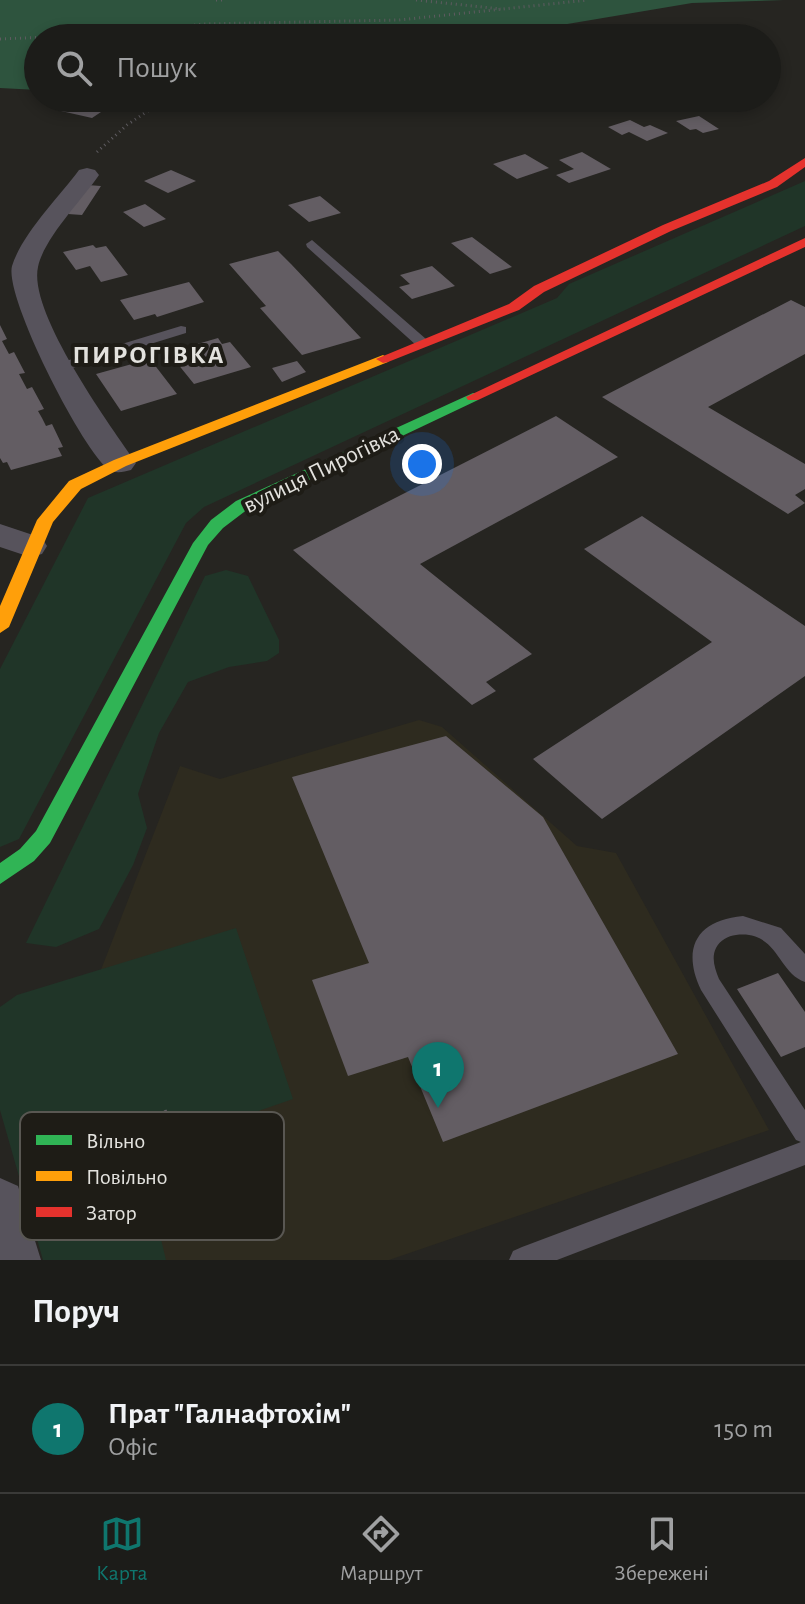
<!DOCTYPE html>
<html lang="uk">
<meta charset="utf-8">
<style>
body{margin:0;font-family:"Alegreya Sans",sans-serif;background:#252522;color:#f1f3f6}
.you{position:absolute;left:422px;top:464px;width:28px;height:28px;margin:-20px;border:6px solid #fff;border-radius:50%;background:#1a73e8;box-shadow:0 0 0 12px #1a73e833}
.badge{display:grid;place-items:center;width:52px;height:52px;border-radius:50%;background:#0f766e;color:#fff;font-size:26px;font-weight:700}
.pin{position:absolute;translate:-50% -66px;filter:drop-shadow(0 2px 4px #0008)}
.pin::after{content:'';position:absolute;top:42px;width:28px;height:24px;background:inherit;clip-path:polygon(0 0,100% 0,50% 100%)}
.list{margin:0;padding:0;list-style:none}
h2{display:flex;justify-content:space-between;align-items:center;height:104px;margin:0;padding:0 32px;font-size:34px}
h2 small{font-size:26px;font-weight:400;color:#a0a1a2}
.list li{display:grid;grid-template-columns:52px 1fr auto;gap:24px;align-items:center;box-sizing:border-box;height:128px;padding:0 32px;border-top:2px solid #3a3a38}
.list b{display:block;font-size:30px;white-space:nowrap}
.list p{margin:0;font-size:26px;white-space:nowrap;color:#a0a1a2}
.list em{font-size:26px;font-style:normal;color:#a0a1a2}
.icon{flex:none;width:44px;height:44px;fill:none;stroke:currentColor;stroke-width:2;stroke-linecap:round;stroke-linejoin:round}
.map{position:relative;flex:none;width:805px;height:1260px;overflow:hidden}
.search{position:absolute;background:#1c1c19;box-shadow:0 4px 12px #0003;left:24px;right:24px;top:24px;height:88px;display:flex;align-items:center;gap:20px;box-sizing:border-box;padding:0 28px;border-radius:44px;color:#a0a1a2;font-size:30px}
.sheet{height:232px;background:#1c1c19}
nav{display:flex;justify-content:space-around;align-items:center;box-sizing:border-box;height:112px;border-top:2px solid #3a3a38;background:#1c1c19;font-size:22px;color:#a0a1a2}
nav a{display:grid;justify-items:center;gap:4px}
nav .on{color:#0f766e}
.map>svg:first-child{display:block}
.built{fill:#2e2b1f}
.green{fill:#203528}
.forest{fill:#2e543e}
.building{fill:#635d63}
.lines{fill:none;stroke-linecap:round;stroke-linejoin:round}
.path-far1{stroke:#5e5b60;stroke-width:3;stroke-dasharray:1 4;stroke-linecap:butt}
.path{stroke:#5e5b60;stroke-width:6;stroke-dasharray:3 8;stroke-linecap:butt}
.lane{fill:#57535c;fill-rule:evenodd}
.street{fill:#57535c;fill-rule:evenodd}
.fast{fill:#30b455;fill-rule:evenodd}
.slow{fill:#ff9f0a;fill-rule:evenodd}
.jam{fill:#e5322d;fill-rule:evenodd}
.labels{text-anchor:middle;stroke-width:8;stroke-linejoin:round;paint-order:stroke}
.street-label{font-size:24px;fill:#e3e2de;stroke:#1e1c16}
.far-district-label{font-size:26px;font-weight:bold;letter-spacing:2px;fill:#e3e2de;stroke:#1e1c16}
.key{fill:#1e1c16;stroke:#595752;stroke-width:2}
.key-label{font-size:22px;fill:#e3e2de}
</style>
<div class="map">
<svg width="805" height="1260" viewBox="0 0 805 1260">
<rect width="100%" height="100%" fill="#262521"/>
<path class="built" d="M419 720 442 727 577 846 616 853 769 1130 389 1260H141L92 993 180 766 220 779Z"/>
<path class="green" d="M805 181V226L204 507 186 523 19 839 0 847V669L88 498 557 298 569 284Z
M226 570 248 576 279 640V653L267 661 229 667 188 682 159 733 138 794 147 828 133 865 99 929 56 947 26 943 205 576Z
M236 928 293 1099 140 1152 166 1260H43L0 1110V1007L17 995Z"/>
<path class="forest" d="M0 0H784L692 3 485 38H38V90L0 88Z"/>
<path class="building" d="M81 98H87L113 104 92 118 61 111Z
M699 116 719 129 703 133 696 129 690 130 676 121Z
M630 120 644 127 650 125 668 133 647 141 629 132 622 135 608 127Z
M582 152 611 169 569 183 556 175 574 169 559 160Z
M525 154 549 168 517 179 493 164Z
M171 170 196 181 168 193 144 181Z
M87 185 101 186 82 215 68 214Z
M320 196 341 213 309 222 288 205Z
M145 204 166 219 144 227 123 212Z
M472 237 512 267 490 274 451 243Z
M93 245 96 248 106 246 128 275 101 282 90 266 76 270 63 252Z
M278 251 291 264 361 338 302 355 260 308 266 306 229 264Z
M432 266 455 286 412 299 399 287 410 284 400 275Z
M189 282 204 302 157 317 155 314 134 320 120 300Z
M791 300 805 307V354L708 407 805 464V489L795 495 805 503 788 514 602 397Z
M0 325 7 339 2 341 9 354 14 352 25 373 19 374 27 389 32 387 44 409 38 411 42 418 46 426 52 424 63 447 58 448 62 456 11 470 7 462 3 463 0 458Z
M218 338 222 344 230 342 251 367 194 384 173 358 181 356 177 350Z
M150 359 177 394 121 411 96 374Z
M297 361 306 372 282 382 272 368Z
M556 416 618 457 420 564 532 654 486 682 496 691 472 705 293 550Z
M642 516 805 626V676L602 819 533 759 712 642 584 549Z
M446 736 543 817 678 1054 443 1142 408 1057 348 1076 312 980 369 963 292 777Z
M778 973 805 1012V1047L781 1057 737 989Z"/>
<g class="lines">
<path class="path-far1" d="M216 0H225
M416 0 501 9
M259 38 300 26
M0 39 120 34 203 24 399 20 588 0
M97 152 127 125 167 98"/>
<path class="path" d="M61 1150 171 1111"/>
<path class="lane" d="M312 240 426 339V345H416L307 247 306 244Z
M181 326 186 327V333L66 370H56L54 367 56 364Z
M743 916 781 928 805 954V982C777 972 778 930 736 935 728 936 720 940 716 948 711 958 715 969 719 979L805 1110V1165L557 1260H509L513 1251 522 1247 801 1142 796 1140 701 990C681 948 697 920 743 916Z"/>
<path class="street" d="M87 168 95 170 99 175C82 200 44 238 38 267 28 313 110 425 136 463L131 470C123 472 115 474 108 469 82 449 4 297 12 266 22 234 59 197 79 170Z
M0 524 42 538 47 546 42 554 30 557 0 547Z
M0 1178 18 1186 41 1260H0Z"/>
<path class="fast" d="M473 393 478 394V400L248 509 223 528 208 545 50 843 34 861 0 884V863L20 849 36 831 193 543 211 520 236 501Z"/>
<path class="slow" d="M383 355 390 359 388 362 126 466 81 489 53 522 9 627 0 633V606L37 520 69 481 114 460Z"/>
<path class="jam" d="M805 158V167L777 187 671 231 544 292 519 310 388 362 383 363 376 359 509 304 534 286 663 225 769 181Z
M805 238V247L478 400H468L466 397Z"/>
</g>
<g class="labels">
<g class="street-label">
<text transform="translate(321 469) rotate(-26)" y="8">вулиця Пирогівка</text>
</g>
<g class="far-district-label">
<text x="149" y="363">ПИРОГІВКА</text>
</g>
</g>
<rect x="20" y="1112" width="264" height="128" rx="12" class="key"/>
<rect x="36" y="1135" width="36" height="10" fill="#30b455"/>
<rect x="36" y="1171" width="36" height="10" fill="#ff9f0a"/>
<rect x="36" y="1207" width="36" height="10" fill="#e5322d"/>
<g class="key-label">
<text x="86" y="1148">Вільно</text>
<text x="86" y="1184">Повільно</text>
<text x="86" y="1220">Затор</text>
</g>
</svg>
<div class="you"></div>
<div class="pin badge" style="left:438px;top:1108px">1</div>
<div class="search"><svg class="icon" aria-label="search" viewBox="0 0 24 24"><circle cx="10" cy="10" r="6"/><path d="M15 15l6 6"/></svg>Пошук</div>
</div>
<section class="sheet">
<h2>Поруч<small></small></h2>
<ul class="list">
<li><span class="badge">1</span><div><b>Прат &quot;Галнафтохім&quot;</b><p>Офіс</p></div><em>150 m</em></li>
</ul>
</section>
<nav>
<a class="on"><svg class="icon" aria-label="map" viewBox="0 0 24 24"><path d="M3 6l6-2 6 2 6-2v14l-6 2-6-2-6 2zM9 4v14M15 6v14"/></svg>Карта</a>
<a><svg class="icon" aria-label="directions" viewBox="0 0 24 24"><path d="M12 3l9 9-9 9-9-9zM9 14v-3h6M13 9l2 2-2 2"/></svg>Маршрут</a>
<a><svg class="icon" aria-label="saved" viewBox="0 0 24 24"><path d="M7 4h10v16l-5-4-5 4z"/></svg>Збережені</a>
</nav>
